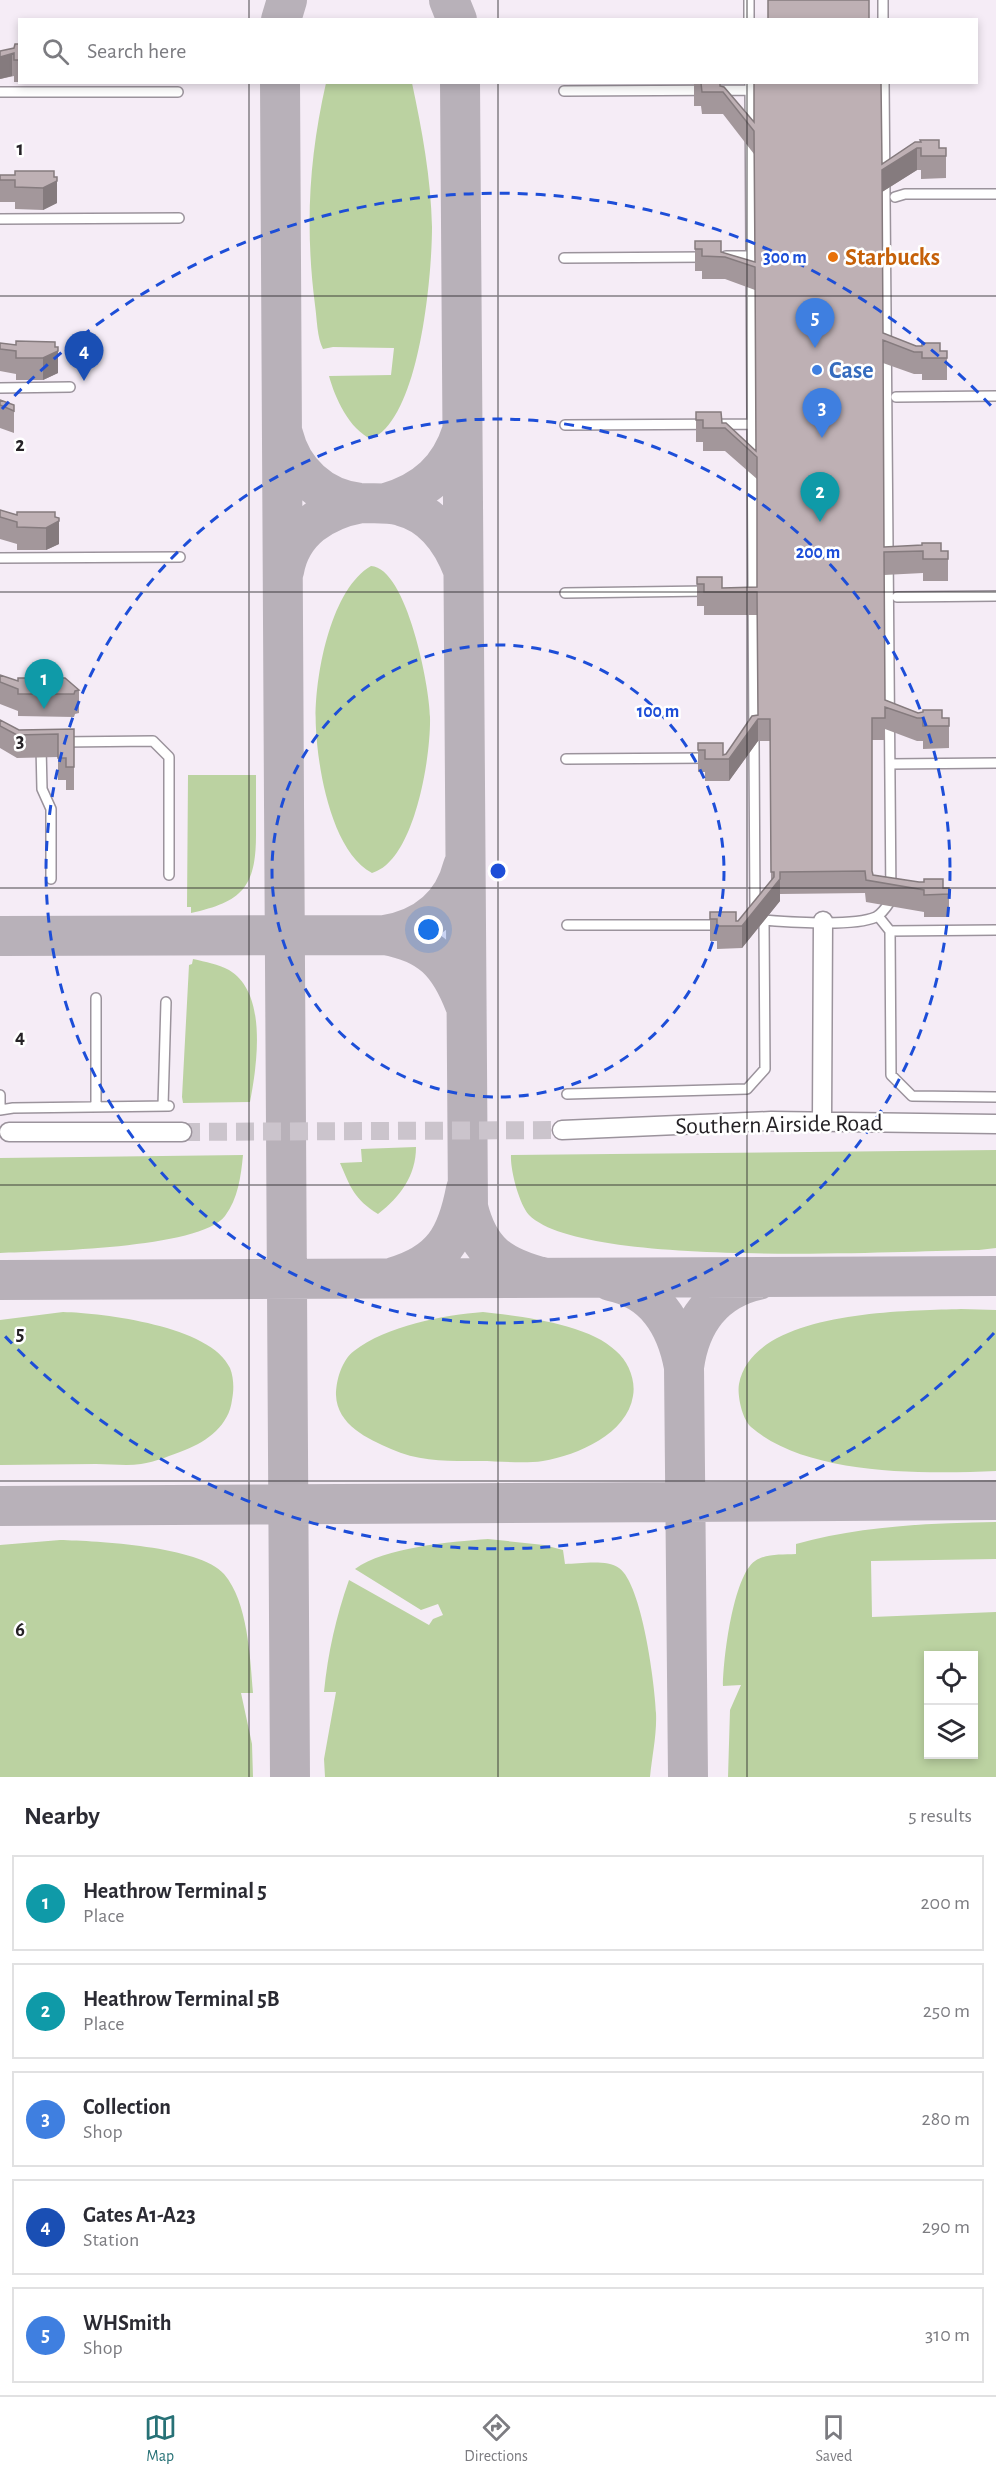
<!DOCTYPE html>
<style>
body{margin:0;font-family:"Alegreya Sans",sans-serif;background:#f2f2f3;color:#2b2b33}
.controls{position:absolute;right:18px;bottom:18px;display:grid;overflow:hidden;border-radius:0px;box-shadow:0 3px 9px #0003}
.controls button{width:54px;height:54px;display:grid;place-items:center;padding:0;border:0;border-bottom:2px solid #e1e1e2;background:#fff;color:#2b2b33;font:30px sans-serif}
.you{position:absolute;left:429px;top:930px;width:21px;height:21px;margin:-15px;border:4px solid #fff;border-radius:50%;background:#1a73e8;box-shadow:0 0 0 9px #1a73e833}
.badge{display:grid;place-items:center;width:39px;height:39px;border-radius:50%;background:#277176;color:#fff;font-size:20px;font-weight:700}
.pin{position:absolute;translate:-50% -50px;filter:drop-shadow(0 2px 3px #0008)}
.pin::after{content:'';position:absolute;top:32px;width:21px;height:18px;background:inherit;clip-path:polygon(0 0,100% 0,50% 100%)}
.list{margin:0;padding:0;list-style:none}
h2{display:flex;justify-content:space-between;align-items:center;height:78px;margin:0;padding:0 24px;font-size:26px}
h2 small{font-size:20px;font-weight:400;color:#7c7c81}
.list li{display:grid;grid-template-columns:39px 1fr auto;gap:18px;align-items:center;box-sizing:border-box;height:96px;margin:0 12px 12px;padding:0 12px;border:2px solid #e1e1e2;border-radius:0px}
.list b{display:block;font-size:22px;white-space:nowrap}
.list p{margin:0;font-size:20px;white-space:nowrap;color:#7c7c81}
.list em{font-size:20px;font-style:normal;color:#7c7c81}
.icon{flex:none;width:33px;height:33px;fill:none;stroke:currentColor;stroke-width:2;stroke-linecap:round;stroke-linejoin:round}
.map{position:relative;flex:none;width:996px;height:1777px;overflow:hidden}
.search{position:absolute;background:#fff;box-shadow:0 3px 9px #0003;left:18px;right:18px;top:18px;height:66px;display:flex;align-items:center;gap:15px;box-sizing:border-box;padding:0 21px;border-radius:0px;color:#7c7c81;font-size:22px}
.sheet{height:618px;background:#fff}
nav{display:flex;justify-content:space-around;align-items:center;box-sizing:border-box;height:84px;border-top:2px solid #e1e1e2;background:#fff;font-size:16px;color:#7c7c81}
nav a{display:grid;justify-items:center;gap:3px}
nav .on{color:#277176}
.map>svg:first-child{display:block}
.green{fill:#bbd2a1;fill-rule:evenodd}
.lines{fill:none;stroke-linecap:round;stroke-linejoin:round}
.taxiway{stroke:#b8b1b9;stroke-width:40}
.street-tunnel{stroke:#cbc4cc;stroke-width:18;stroke-dasharray:18 9;stroke-linecap:butt}
.lane-casing{stroke:#9b939c;stroke-width:12}
.street-casing{stroke:#9b939c;stroke-width:21}
.lane{stroke:#fff;stroke-width:9}
.street{stroke:#fff;stroke-width:18}
.wall{fill:#a3979b}
.shaded-wall{fill:#857b7e}
.building{fill:#beb0b4;stroke:#857b7e;stroke-width:1.5}
.grid{fill:none;stroke:#252226;stroke-width:1.5;stroke-opacity:0.55}
.ring{fill:none;stroke:#1d4ed8;stroke-width:3;stroke-dasharray:10 8}
.food-dot{fill:#e8710a;stroke:#fff;stroke-width:2}
.shop-dot{fill:#3f7fe0;stroke:#fff;stroke-width:2}
.labels{text-anchor:middle;stroke-width:5;stroke-linejoin:round;paint-order:stroke}
.food-label{font-size:24px;font-weight:bold;fill:#c56008;stroke:#fff;text-anchor:start}
.shop-label{font-size:24px;font-weight:bold;fill:#366cbe;stroke:#fff;text-anchor:start}
.street-label{font-size:24px;fill:#252226;stroke:#fff}
.grid-label{font-size:20px;text-anchor:middle;font-weight:bold;fill:#252226;stroke:#fff;stroke-width:5;stroke-linejoin:round;paint-order:stroke}
.centre{fill:#1d4ed8;stroke:#fff;stroke-width:3}
.ring-label{font-size:18px;text-anchor:middle;font-weight:bold;fill:#1d4ed8;stroke:#fff;stroke-width:5;stroke-linejoin:round;paint-order:stroke}
</style>
<div class="map">
<svg width="996" height="1777" viewBox="0 0 996 1777">
<rect width="100%" height="100%" fill="#f5ecf6"/>
<path class="green" d="M326 83H412C422 130 431 178 432 227 432 275 420 419 371 439 349 429 335 398 329 376L391 375 394 348 333 347 323 349C317 338 317 319 315 305 305 227 309 158 326 83Z
M371 566C407 568 430 688 430 717 431 756 415 861 372 873 332 852 318 770 316 729 313 684 329 590 371 566Z
M188 775H256C256 795 256 815 256 835 256 887 242 902 191 913V907H187Z
M193 959C206 962 218 964 229 970 268 993 257 1065 250 1102L183 1103 182 1097 189 965 192 964Z
M416 1147C416 1176 400 1197 378 1214 354 1199 351 1188 340 1163L362 1162 361 1149Z
M996 1150V1248L979 1250C895 1251 583 1269 529 1215 519 1204 510 1169 511 1155Z
M243 1155C241 1176 238 1199 225 1216 200 1249 42 1251 0 1253V1158Z
M961 1309 996 1310V1471C925 1474 807 1476 751 1427 742 1419 737 1395 739 1384 753 1310 904 1311 961 1309Z
M63 1312C103 1313 211 1326 230 1368 234 1378 234 1390 232 1400 229 1425 208 1441 185 1450 172 1455 155 1462 141 1464 127 1466 111 1464 96 1464 64 1464 32 1465 0 1465V1320Z
M483 1312C520 1316 589 1324 616 1351 628 1361 636 1380 633 1396 627 1434 578 1455 543 1461 523 1464 500 1461 480 1461 449 1461 420 1462 391 1449 368 1439 337 1425 336 1395 336 1380 342 1360 354 1351 386 1326 444 1315 483 1312Z
M996 1522V1559L871 1561 872 1617 996 1612V1777H728L730 1710 741 1685 723 1686C723 1660 733 1576 755 1561 767 1553 782 1555 796 1554V1544C860 1526 930 1523 996 1522ZM928 1656H974V1754H928Z
M488 1539 544 1545 563 1550 565 1564C580 1564 606 1559 619 1568 642 1584 655 1685 656 1713 657 1734 652 1756 650 1777H325L324 1759 336 1692H324C328 1652 336 1617 349 1580L429 1625 433 1619 443 1615 438 1604 421 1610 355 1569C385 1547 450 1542 488 1539Z
M60 1540C96 1541 200 1546 224 1574 248 1602 250 1657 253 1693H241L252 1744 253 1777H0V1545Z"/>
<g class="lines">
<path class="taxiway" d="M449 0 457 20
M281 20 287 0
M280 82C284 647 285 1212 290 1777
M460 82 468 1207C479 1252 501 1267 545 1278
M283 434C292 471 321 499 360 503 374 504 388 502 401 506 433 514 452 541 463 570
M386 503C425 492 450 469 462 431
M284 571C291 531 323 510 361 503
M385 935C430 943 449 963 465 1005
M0 936 385 935C425 928 453 906 463 866
M394 1277C442 1263 457 1237 466 1189
M0 1280 996 1276
M610 1281C655 1290 676 1324 684 1367
M0 1506 996 1500
M688 1777 684 1367C690 1323 713 1290 758 1280"/>
<path class="street-tunnel" d="M182 1132 562 1130"/>
<defs>
<path id="lane" d="M749 0V20
M883 0V20
M750 82 755 910 757 916 764 920C791 922 853 927 876 917 883 913 887 906 891 900L884 82
M564 91 750 90
M0 92H178
M895 197 905 194H996
M0 219 179 218
M726 256H751
M564 258 706 257
M0 388 70 387
M896 397 996 396
M565 425 752 424
M0 558 180 557
M565 593 707 591
M897 597 996 596
M62 742 153 741 169 757V875
M41 746 42 789 51 809V879
M566 759 708 758
M890 764 996 763
M878 916 890 931 891 1075 912 1096 996 1097
M567 925H720
M890 931 996 930
M567 1094 747 1089 765 1069 764 920
M0 1095V1110
M163 1106 166 1002
M96 1107V998
M0 1110 13 1108 169 1106"/>
<path id="street" d="M822 1122 823 921
M562 1130 771 1121 996 1124
M9 1132H182"/>
</defs>
<use href="#lane" class="lane-casing"/>
<use href="#street" class="street-casing"/>
<use href="#lane" class="lane"/>
<use href="#street" class="street"/>
</g>
<path class="wall" d="M20 44V82H14V76L0 79 14 48Z
M694 82 720 86 754 122 882 164 915 142 939 148H946V178L921 179V170H917L882 192 883 333 916 346 940 351H947V380H922V374H914L883 363 884 547 941 551 948 559V581H923V573L884 575 885 700 918 713 942 718H949V748L923 749V741H917L885 729V740H872V872L873 875 943 888H949V917H924V912L866 902 865 893 780 894V901L742 948 717 949V941H710V912L736 921H738L771 880 770 741H758L729 781H705V772H698V743L723 755 726 754 758 715 757 615H704V606H697V577L722 588 757 587V479L725 451H703V442H696V412L722 423 756 451 755 290 725 279H702V271H695V241L721 252 755 262 754 154 723 114H702L701 106H694Z
M0 175 54 177 57 203 43 210 15 209V202H0Z
M0 343 16 345 55 347 58 373 43 380H16V374L0 371Z
M0 400 14 405V433L0 428Z
M0 510 17 515 55 517 59 544 46 550H17V544L0 539Z
M0 675 18 681 79 690V713L75 714 74 717 18 716V711L0 704Z
M0 720 19 730 74 729V790H66V780H58V757L17 758 0 748Z"/>
<path class="shaded-wall" d="M12 53V76L0 79V57Z
M917 148V170L882 192V170Z
M57 181V203L43 210V188Z
M58 347V373L43 380V358Z
M59 518V544L46 550V528Z
M758 719V741L729 781V759Z
M780 879V901L742 948V926Z"/>
<path class="building" d="M768 0H869V20H768Z
M15 44H20V60H14V53L0 57V51L14 48Z
M694 82H720V86L724 87 754 122V82H881L882 164 915 142H921L920 140H939V148H946V156H921V148H917L882 170 883 333 916 346H922V343H940V351H947V358H922V352H914L883 340 884 547 922 545V543H941V551H948V559H923V551L884 552 885 700 918 713 923 712V710H942V718H949V726H923V718H917L885 707V718H872V871L873 875 919 882H924V879H943V888H949V894L924 895V890L866 880 865 871 780 872V879L742 926H717V919H710V912H736V921H738L774 877V872H771L770 719H758L729 759H705V750H698V743H723V755L726 754 752 716 758 715 757 592H704V584H697V577H722V588L757 587V457L725 428H703V420H696V412H721L722 423H726L756 451 755 267 725 257 702 256V249H695V241H721V252L755 262 754 131 723 92H702L701 83H694Z
M15 171H54V177H57V181L43 188 15 187V180H0V175H15Z
M16 341 55 342V347H58V351L43 358H16V351L0 349V343L16 345Z
M0 400 14 405V411L0 405Z
M0 510 17 515V512H55V517L59 518V521L46 528 17 527V522L0 517Z
M0 675 18 681V678H65L79 690 75 691 74 694H18V689L0 682Z
M0 720 19 730 74 729V767H66V758H58V734L17 735 0 726Z"/>
<path class="grid" d="M249 0V20M498 0V20M747 0V20M249 82V1777M498 82V1777M747 82V1777M0 296H996M0 592H996M0 888H996M0 1185H996M0 1481H996"/>
<g class="ring">
<circle cx="498" cy="871" r="226"/>
<circle cx="498" cy="871" r="452"/>
<path d="M994 1333A678 678 0 0 1 2 1333M2 409A678 678 0 0 1 994 409"/>
</g>
<circle class="food-dot" cx="833" cy="257" r="6"/>
<circle class="shop-dot" cx="817" cy="370" r="6"/>
<g class="labels">
<g class="food-label">
<text x="845" y="265">Starbucks</text>
</g>
<g class="shop-label">
<text x="829" y="378">Case</text>
</g>
<g class="street-label">
<text transform="translate(779 1124) rotate(-1)" y="8">Southern Airside Road</text>
</g>
</g>
<g class="grid-label">
<text x="20" y="155">1</text>
<text x="20" y="451">2</text>
<text x="20" y="747">3</text>
<text x="20" y="1043">4</text>
<text x="20" y="1340">5</text>
<text x="20" y="1636">6</text>
</g>
<circle cx="498" cy="871" r="9" class="centre"/>
<g class="ring-label">
<text x="785" y="263">300 m</text>
<text x="818" y="558">200 m</text>
<text x="658" y="717">100 m</text>
</g>
</svg>
<div class="controls">
<button><svg class="icon" aria-label="locate" viewBox="0 0 24 24"><circle cx="12" cy="12" r="6"/><path d="M12 2v4M12 18v4M2 12h4M18 12h4"/></svg></button>
<button><svg class="icon" aria-label="layers" viewBox="0 0 24 24"><path d="M12 4l9 5-9 5-9-5zM3 14l9 5 9-5"/></svg></button>
</div>
<div class="you"></div>
<div class="pin badge" style="left:44px;top:709px;background:#0f9aa8">1</div>
<div class="pin badge" style="left:820px;top:522px;background:#0f9aa8">2</div>
<div class="pin badge" style="left:822px;top:438px;background:#3f7fe0">3</div>
<div class="pin badge" style="left:84px;top:381px;background:#1a4fb4">4</div>
<div class="pin badge" style="left:815px;top:348px;background:#3f7fe0">5</div>
<div class="search"><svg class="icon" aria-label="search" viewBox="0 0 24 24"><circle cx="10" cy="10" r="6"/><path d="M15 15l6 6"/></svg>Search here</div>
</div>
<section class="sheet">
<h2>Nearby<small>5 results</small></h2>
<ul class="list">
<li><span class="badge" style="background:#0f9aa8">1</span><div><b>Heathrow Terminal 5</b><p>Place</p></div><em>200 m</em></li>
<li><span class="badge" style="background:#0f9aa8">2</span><div><b>Heathrow Terminal 5B</b><p>Place</p></div><em>250 m</em></li>
<li><span class="badge" style="background:#3f7fe0">3</span><div><b>Collection</b><p>Shop</p></div><em>280 m</em></li>
<li><span class="badge" style="background:#1a4fb4">4</span><div><b>Gates A1-A23</b><p>Station</p></div><em>290 m</em></li>
<li><span class="badge" style="background:#3f7fe0">5</span><div><b>WHSmith</b><p>Shop</p></div><em>310 m</em></li>
</ul>
</section>
<nav>
<a class="on"><svg class="icon" aria-label="map" viewBox="0 0 24 24"><path d="M3 6l6-2 6 2 6-2v14l-6 2-6-2-6 2zM9 4v14M15 6v14"/></svg>Map</a>
<a><svg class="icon" aria-label="directions" viewBox="0 0 24 24"><path d="M12 3l9 9-9 9-9-9zM9 14v-3h6M13 9l2 2-2 2"/></svg>Directions</a>
<a><svg class="icon" aria-label="saved" viewBox="0 0 24 24"><path d="M7 4h10v16l-5-4-5 4z"/></svg>Saved</a>
</nav>
